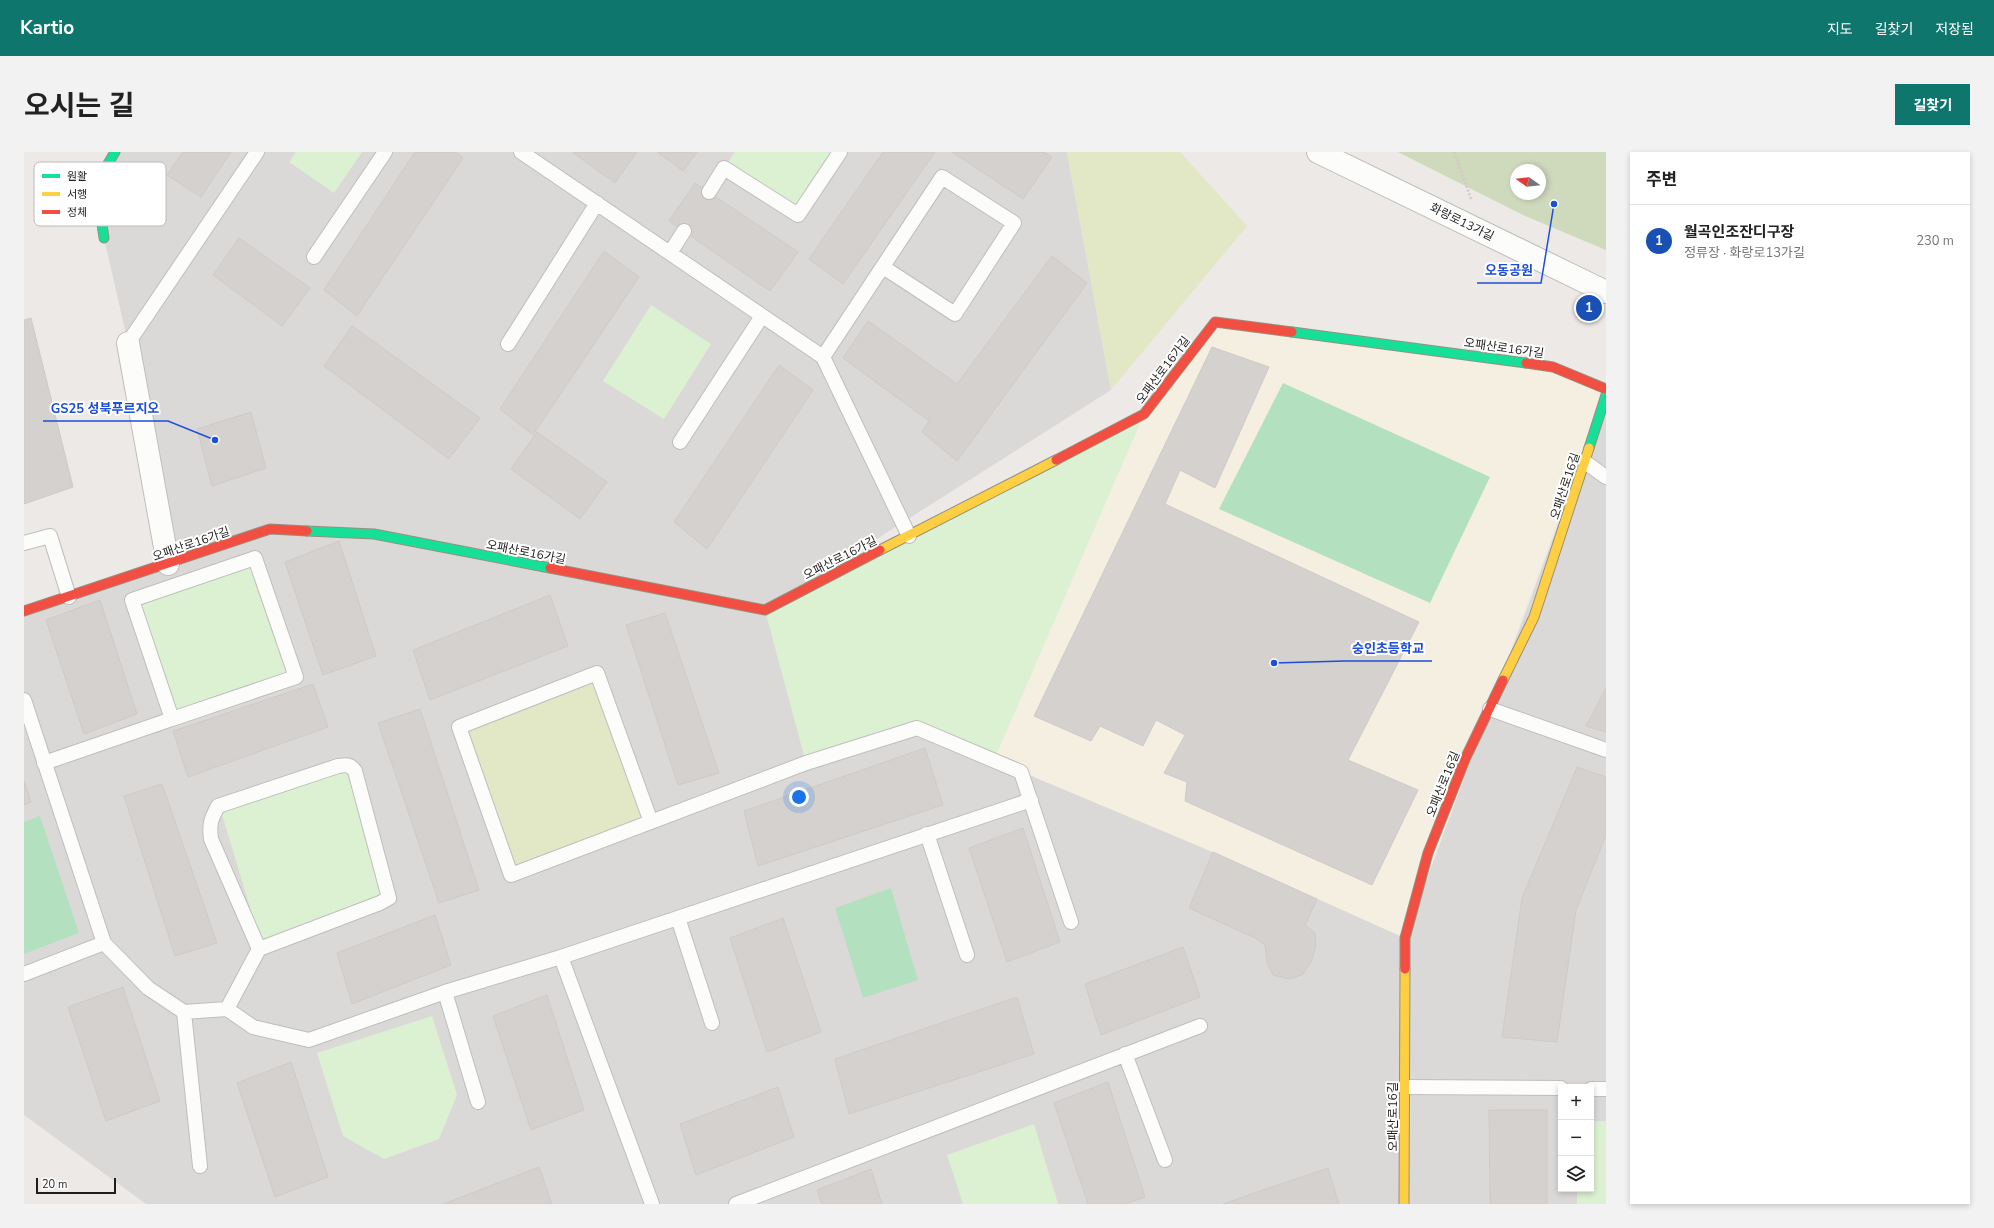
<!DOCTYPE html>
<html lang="ko">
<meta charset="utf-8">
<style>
body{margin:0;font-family:"Nunito Sans","Noto Sans KR",sans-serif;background:#f2f2f2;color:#222}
.controls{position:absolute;right:12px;bottom:12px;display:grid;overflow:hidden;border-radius:0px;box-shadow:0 2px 6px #0003}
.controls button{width:36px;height:36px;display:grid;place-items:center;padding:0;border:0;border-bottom:1px solid #e0e0e0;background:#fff;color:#222;font:20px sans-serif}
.compass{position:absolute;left:1486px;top:12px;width:36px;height:36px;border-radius:50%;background:#fff;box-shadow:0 2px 6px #0003;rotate:284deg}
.scale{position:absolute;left:12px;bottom:10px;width:80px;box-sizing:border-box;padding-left:4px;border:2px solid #1e1e1e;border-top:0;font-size:11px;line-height:14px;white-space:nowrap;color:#1e1e1e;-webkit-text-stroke:3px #fff;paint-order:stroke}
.you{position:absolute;left:775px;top:645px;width:14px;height:14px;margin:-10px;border:3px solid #fff;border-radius:50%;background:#1a73e8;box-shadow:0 0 0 6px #1a73e833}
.badge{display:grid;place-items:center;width:26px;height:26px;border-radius:50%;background:#0f766e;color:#fff;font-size:13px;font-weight:700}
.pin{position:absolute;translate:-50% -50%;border:2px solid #fff;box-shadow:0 1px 4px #0006}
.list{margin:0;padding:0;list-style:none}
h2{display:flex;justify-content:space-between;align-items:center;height:52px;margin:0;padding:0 16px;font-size:17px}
h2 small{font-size:13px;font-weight:400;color:#767676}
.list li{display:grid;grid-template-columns:26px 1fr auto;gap:12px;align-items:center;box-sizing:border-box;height:72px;padding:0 16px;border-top:1px solid #e0e0e0}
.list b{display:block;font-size:15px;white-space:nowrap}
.list p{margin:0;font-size:13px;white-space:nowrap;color:#767676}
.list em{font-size:13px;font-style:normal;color:#767676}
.icon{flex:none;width:22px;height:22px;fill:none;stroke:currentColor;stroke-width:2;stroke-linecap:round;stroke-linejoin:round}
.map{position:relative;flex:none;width:1582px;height:1052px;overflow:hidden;border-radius:0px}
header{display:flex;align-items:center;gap:24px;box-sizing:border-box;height:56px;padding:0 20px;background:#0f766e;color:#fff}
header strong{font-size:19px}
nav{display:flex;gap:22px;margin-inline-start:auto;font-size:14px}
.intro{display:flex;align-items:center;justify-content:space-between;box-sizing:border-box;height:96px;padding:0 24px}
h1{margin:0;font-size:28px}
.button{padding:10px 18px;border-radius:0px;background:#0f766e;color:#fff;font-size:14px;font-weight:700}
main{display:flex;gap:24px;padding:0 24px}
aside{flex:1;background:#fff;border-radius:0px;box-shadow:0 2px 6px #0003}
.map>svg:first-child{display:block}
.residential{fill:#dbd9d8;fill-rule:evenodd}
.education{fill:#f5efe2}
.grass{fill:#e2e7c6}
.forest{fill:#cfd9bc;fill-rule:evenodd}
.park{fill:#dbf1d2}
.pitch{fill:#b3e1c0}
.building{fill:#d4d1cf;stroke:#cfcac8}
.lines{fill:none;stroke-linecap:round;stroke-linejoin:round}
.lane-casing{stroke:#bfbebd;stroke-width:16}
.street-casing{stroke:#bfbebd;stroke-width:24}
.fast-casing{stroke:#96907f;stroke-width:11}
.slow-casing{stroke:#96907f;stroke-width:11}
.jam-casing{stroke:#96907f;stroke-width:11}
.path{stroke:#d5c7c9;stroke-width:2.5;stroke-dasharray:2 2;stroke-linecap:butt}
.lane{stroke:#fcfcfb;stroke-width:14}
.street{stroke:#fcfcfb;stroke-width:22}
.fast{stroke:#16e098;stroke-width:9}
.slow{stroke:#ffcf43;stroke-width:9}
.jam{stroke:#f24e42;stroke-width:9}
.labels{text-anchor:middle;stroke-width:4;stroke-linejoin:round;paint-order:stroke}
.street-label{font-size:12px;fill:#1e1e1e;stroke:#fff}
.key{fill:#fff;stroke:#bcbcbc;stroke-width:1}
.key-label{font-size:11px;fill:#1e1e1e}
.leader{fill:none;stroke:#1d4ed8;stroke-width:1.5}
.callout-dot{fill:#1d4ed8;stroke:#fff;stroke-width:1.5}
.callout-label{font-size:13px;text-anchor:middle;font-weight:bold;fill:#1d4ed8;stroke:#fff;stroke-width:4;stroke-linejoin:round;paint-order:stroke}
</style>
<header>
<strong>Kartio</strong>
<nav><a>지도</a><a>길찾기</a><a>저장됨</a></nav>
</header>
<div class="intro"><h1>오시는 길</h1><a class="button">길찾기</a></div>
<main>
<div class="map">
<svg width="1582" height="1052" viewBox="0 0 1582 1052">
<rect width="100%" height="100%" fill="#ece9e6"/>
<path class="residential" d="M90 0H1043L1087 238 741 458 893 576 1189 700 1381 786 1582 243V1052H122L0 963V459L144 412 104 191 80 86 72 32ZM1537 935H1567V1037H1537Z"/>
<path class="education" d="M1191 170 1529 215 1582 237 1381 786 1189 700 970 608 1120 262Z"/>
<path class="grass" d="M1043 0H1156L1223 74 1087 238Z
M573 521 627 670 487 723 435 575Z"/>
<path class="forest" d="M1374 0H1582V98L1499 63ZM1492 18H1516V42H1492Z"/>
<path class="park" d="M272 0H338L310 41 265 10Z
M711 0H816L774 63 700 16Z
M627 153 687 192 640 267 579 229Z
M1120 262 970 608 892 576 782 611 741 458Z
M231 406 272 525 148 567 108 449Z
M325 615 363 746 237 792 197 659Z
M408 864 433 943 415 987 360 1007 319 984 293 901Z
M1567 969H1582V1052H1553V1037H1567Z
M1010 972 1034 1052H939L923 1003Z"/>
<path class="pitch" d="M1259 231 1466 325 1406 451 1195 357Z
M16 664 55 781 0 802V670Z
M867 736 894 828 839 846 811 756Z"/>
<path class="building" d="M159 0H207L177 45 143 23Z
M391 0H432L439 6 333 164 300 138Z
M548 0H613L591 31Z
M633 0H673L659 19Z
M859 0H911L819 132 785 107Z
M928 0H1020L1028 5 999 47Z
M671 31 774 100 746 139 645 69Z
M215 86 286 136 258 174 189 123Z
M580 99 615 125 509 283 476 257Z
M1028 104 1063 131 933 309 898 280 905 269 819 206 844 169 933 232Z
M7 166 49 335 0 352V168Z
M328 174 456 266 425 307 300 214Z
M1188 195 1245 215 1191 336 1156 318 1141 352 1395 470 1324 608 1394 638 1348 733 1161 649 1163 630 1140 621 1161 583 1132 568 1119 594 1076 574 1067 589 1010 564Z
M755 213 789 238 683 397 650 370Z
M227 260 242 316 188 334 173 277Z
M513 280 583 330 556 367 487 317Z
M315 389 352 504 299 523 261 410Z
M526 443 544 494 406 548 389 498Z
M76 448 113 562 60 582 22 468Z
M641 461 695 621 654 633 602 473Z
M289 532 304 575 164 625 149 579Z
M1582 536V580L1562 574Z
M396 557 455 738 415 751 354 571Z
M901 596 919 653 734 714 720 659Z
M1553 615 1582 625V683L1552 758 1533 890 1478 885 1498 746Z
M0 629 7 650 0 653Z
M138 632 193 791 151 804 100 644Z
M999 676 1036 790 983 810 945 696Z
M1189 700 1293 747 1281 773 1291 781 1292 794 1287 810 1278 823 1265 827 1249 823 1243 810 1241 793 1233 787 1165 756Z
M411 763 427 813 328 852 313 801Z
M759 766 797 880 743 900 706 786Z
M1159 795 1176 845 1077 883 1061 832Z
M99 835 136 949 82 969 44 855Z
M523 843 560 958 507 978 469 864Z
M993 845 1010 902 825 962 811 907Z
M267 910 304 1025 251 1045 213 931Z
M1084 930 1121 1045 1102 1052H1064L1030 951Z
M754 935 770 985 672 1023 656 972Z
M1465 958H1523V1052H1466Z
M515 1015 528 1052H419Z
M1304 1016 1315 1052H1199L1242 1037Z
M847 1017 858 1052H798L793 1038Z"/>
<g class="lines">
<defs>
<path id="lane" d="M497 0 799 205 885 384
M685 40 700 16 774 63 816 0
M646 101 660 79
M290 105 361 0
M104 191 233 0
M484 192 573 51
M799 205 918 25 990 71 931 162 859 115
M656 290 738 164
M1561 310 1582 325
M0 391 26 384 45 445
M0 548 80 791 124 836 160 860 203 857 229 875 285 888 421 840 537 805 1007 648
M1466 557 1582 598
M20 611 148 567 108 448 231 406 272 525 148 567
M627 670 573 521 435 575 487 723 782 611 893 576 997 620 1047 770
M903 682 943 803
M654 766 688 871
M537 805 628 1052
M0 822 80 791
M421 840 454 950
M203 857 235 797 356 751 365 746 331 619C326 612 322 613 314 614L194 654C187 667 185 672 187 687L235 797
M160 860 176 1014
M1101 902 1141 1008
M1381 935 1537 936
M1567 937H1582
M712 1052 1176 874"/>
<path id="street" d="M1294 0 1582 140
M104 191 144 412"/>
<path id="fast" d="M80 86 72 32 91 0
M1268 180 1502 211
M1565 296 1582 243
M283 379 350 382 526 416"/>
<path id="slow" d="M856 398 1032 308
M1479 528 1510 465 1565 296
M1380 1052 1381 817"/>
<path id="jam" d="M1502 211 1529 215 1582 237
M1032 308 1120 262 1191 170 1268 180
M526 416 741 458 856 398
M0 459 246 377 283 379
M1381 817V786L1404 701 1442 605 1479 528"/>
</defs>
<use href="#lane" class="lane-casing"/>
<use href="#street" class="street-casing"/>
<use href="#fast" class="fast-casing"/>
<use href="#slow" class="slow-casing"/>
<use href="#jam" class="jam-casing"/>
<path class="path" d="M1430 0 1447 47"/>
<use href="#lane" class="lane"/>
<use href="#street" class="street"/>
<use href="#fast" class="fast"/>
<use href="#slow" class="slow"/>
<use href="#jam" class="jam"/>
</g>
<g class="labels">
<g class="street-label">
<text transform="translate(1438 70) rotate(26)" y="4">화랑로13가길</text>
<text transform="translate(1480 196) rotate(8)" y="4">오패산로16가길</text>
<text transform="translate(1139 218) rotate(-53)" y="4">오패산로16가길</text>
<text transform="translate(1541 334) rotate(-72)" y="4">오패산로16길</text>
<text transform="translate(167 392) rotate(-19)" y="4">오패산로16가길</text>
<text transform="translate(502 400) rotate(11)" y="4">오패산로16가길</text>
<text transform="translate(816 406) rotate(-27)" y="4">오패산로16가길</text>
<text transform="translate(1419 632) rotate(-68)" y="4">오패산로16길</text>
<text transform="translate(1369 965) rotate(-90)" y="4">오패산로16길</text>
</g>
</g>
<rect x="10" y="10" width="132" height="64" rx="6" class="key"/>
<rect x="18" y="22" width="18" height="4" fill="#16e098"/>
<rect x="18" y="40" width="18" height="4" fill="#ffcf43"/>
<rect x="18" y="58" width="18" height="4" fill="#f24e42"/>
<g class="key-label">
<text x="43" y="28">원활</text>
<text x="43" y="46">서행</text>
<text x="43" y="64">정체</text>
</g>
<path class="leader" d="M1530 52L1517 131H1453M191 288L144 269H19M1250 511L1320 509H1408"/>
<g class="callout-dot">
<circle cx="1530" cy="52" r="4"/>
<circle cx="191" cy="288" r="4"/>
<circle cx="1250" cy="511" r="4"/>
</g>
<g class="callout-label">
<text x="1485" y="123">오동공원</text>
<text x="81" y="261">GS25 성북푸르지오</text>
<text x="1364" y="501">숭인초등학교</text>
</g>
</svg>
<div class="controls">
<button>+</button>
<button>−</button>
<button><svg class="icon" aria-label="layers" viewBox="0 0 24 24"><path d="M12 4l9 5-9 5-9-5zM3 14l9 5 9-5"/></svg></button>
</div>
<svg class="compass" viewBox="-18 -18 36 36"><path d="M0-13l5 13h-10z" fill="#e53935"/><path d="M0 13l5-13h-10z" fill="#767676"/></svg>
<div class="scale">20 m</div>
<div class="you"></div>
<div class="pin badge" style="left:1565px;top:156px;background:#1a4fb4">1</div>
</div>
<aside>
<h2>주변<small></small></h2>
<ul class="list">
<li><span class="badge" style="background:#1a4fb4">1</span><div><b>월곡인조잔디구장</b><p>정류장 · 화랑로13가길</p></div><em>230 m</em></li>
</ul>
</aside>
</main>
